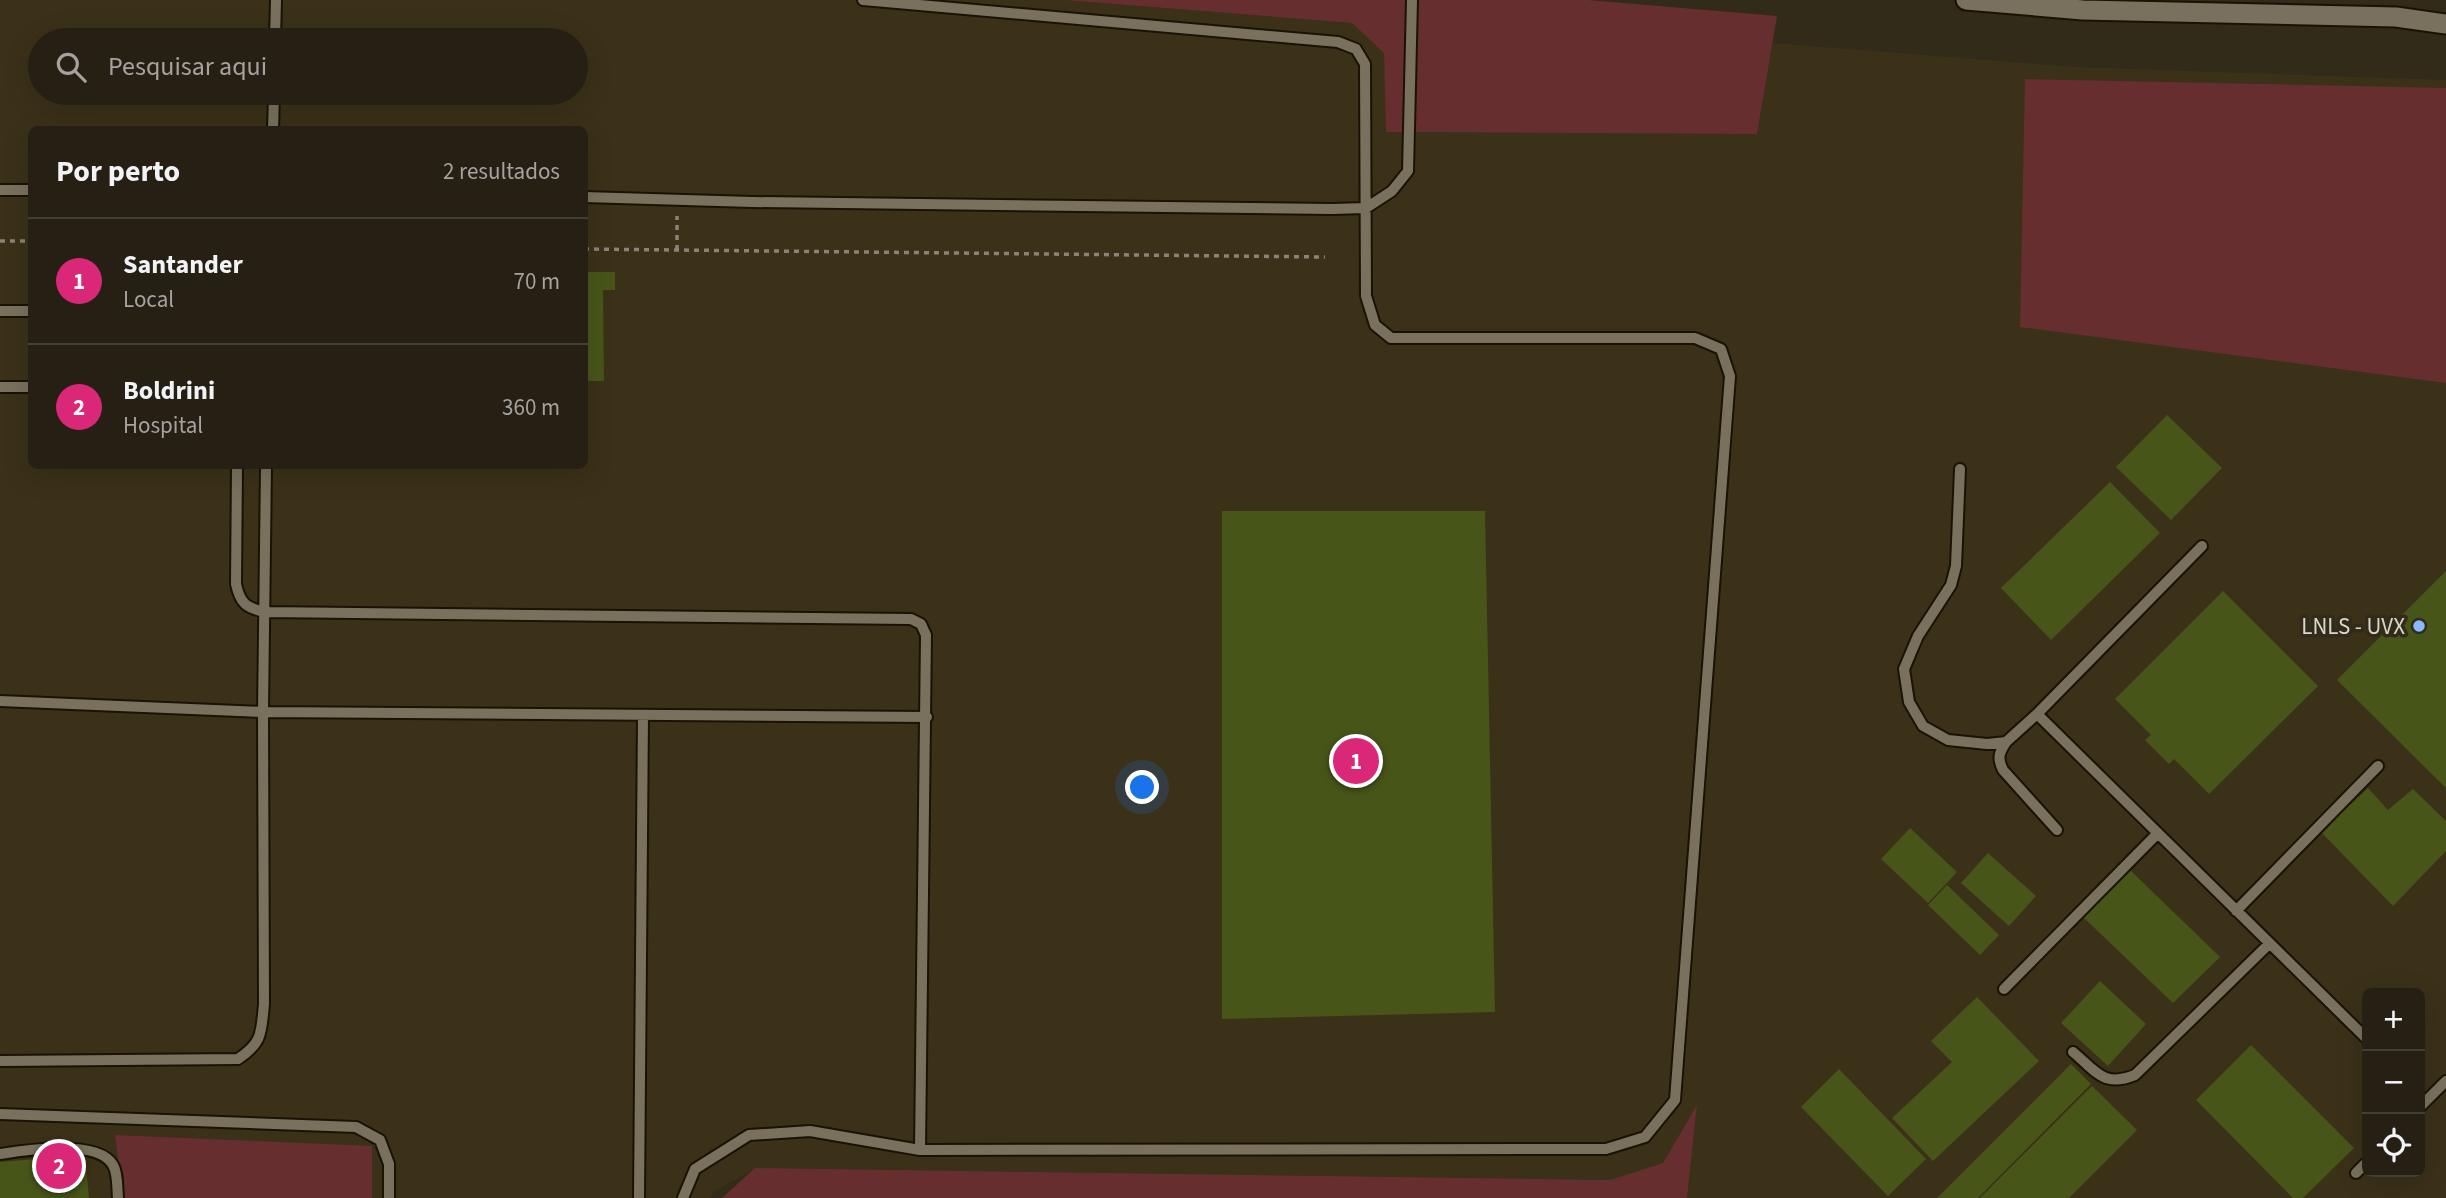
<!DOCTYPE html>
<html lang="pt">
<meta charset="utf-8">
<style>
body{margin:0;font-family:"Source Sans 3",sans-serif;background:#2e281d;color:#f1f3f6}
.controls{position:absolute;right:21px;bottom:21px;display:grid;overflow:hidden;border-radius:10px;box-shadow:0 7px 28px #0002}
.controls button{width:63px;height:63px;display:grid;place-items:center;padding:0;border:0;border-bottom:2px solid #423e34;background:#262014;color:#f1f3f6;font:35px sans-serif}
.you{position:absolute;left:1143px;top:788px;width:24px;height:24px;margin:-18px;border:5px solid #fff;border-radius:50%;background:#1a73e8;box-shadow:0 0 0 10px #1a73e833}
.badge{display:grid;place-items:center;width:46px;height:46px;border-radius:50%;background:#db2777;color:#fff;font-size:23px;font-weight:700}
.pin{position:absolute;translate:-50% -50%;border:4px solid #fff;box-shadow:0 2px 7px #0006}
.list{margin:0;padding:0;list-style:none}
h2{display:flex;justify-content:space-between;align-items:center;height:91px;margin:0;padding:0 28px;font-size:30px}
h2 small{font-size:23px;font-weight:400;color:#a4a3a0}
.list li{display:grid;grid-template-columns:46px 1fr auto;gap:21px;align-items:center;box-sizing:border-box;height:126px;padding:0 28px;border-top:2px solid #423e34}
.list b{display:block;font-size:26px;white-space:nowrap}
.list p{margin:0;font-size:23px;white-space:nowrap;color:#a4a3a0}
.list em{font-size:23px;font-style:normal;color:#a4a3a0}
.icon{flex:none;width:38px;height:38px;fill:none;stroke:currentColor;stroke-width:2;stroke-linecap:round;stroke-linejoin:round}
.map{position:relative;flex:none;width:2446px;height:1198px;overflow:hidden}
.search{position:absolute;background:#262014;box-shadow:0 7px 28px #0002;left:28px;top:28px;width:560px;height:77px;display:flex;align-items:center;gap:18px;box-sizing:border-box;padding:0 24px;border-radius:38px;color:#a4a3a0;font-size:26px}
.panel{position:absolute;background:#262014;box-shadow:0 7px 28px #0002;left:28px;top:126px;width:560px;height:343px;border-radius:10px}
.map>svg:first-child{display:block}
.built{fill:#3b3119;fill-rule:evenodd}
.green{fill:#672e2f}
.building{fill:#475519}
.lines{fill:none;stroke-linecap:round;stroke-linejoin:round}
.service-casing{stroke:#191304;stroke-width:14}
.secondary-casing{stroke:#191304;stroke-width:23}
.path{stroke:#898476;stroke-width:3.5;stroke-dasharray:5 5;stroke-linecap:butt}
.service{stroke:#79715e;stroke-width:10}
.secondary{stroke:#79715e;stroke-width:19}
.poi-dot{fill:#88bafc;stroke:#322b1a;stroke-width:2.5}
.labels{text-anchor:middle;stroke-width:7;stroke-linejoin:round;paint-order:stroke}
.poi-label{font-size:23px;fill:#dad6cb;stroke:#322b1a;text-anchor:end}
</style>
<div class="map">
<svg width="2446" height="1198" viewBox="0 0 2446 1198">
<rect width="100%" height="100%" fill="#322b1a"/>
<path class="built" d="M0 0H1064L1353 23 1384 53 1387 132 1757 134 1772 43 2074 67 2446 80V1198H1687L1697 1107 1663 1163 1610 1180 756 1168 714 1192 710 1198H372V1147L115 1135 123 1198H0ZM40 40H576V93H40ZM32 130H584V466H32ZM2367 993H2420V1172H2367Z"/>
<path class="green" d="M1064 0H1588L1777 16 1757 134 1386 132 1384 53 1352 23Z
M2025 79 2446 88V383L2020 327Z
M1697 1105 1687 1198H722L755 1168 1610 1180 1663 1163Z
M115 1135 372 1146V1198H123Z"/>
<path class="building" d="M584 272H615V290H603L604 381H584Z
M2167 415 2222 468 2171 520 2116 467Z
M2110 482 2160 533 2051 640 2001 588Z
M1222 511H1485L1495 1012 1222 1019Z
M2446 571V788L2337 680Z
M2223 591 2318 686 2209 794 2174 759 2169 764 2145 740 2151 735 2115 699Z
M2368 788 2388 810 2413 789 2446 821V851L2393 906 2321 832Z
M1910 828 1957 872 1928 903 1881 859Z
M1988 853 2036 896 2009 926 1961 883Z
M2129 869 2220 957 2173 1003 2082 916Z
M1947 885 1999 935 1980 955 1928 905Z
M2100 981 2146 1024 2108 1066 2061 1023Z
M1977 997 2039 1061 1933 1161 1892 1118 1952 1062 1931 1041Z
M2251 1045 2354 1148 2303 1198H2293L2196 1100Z
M2071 1064 2091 1084 1978 1198H1937Z
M1839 1069 1926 1159 1888 1196 1801 1107Z
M2092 1086 2137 1130 2069 1198H1980Z
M85 1155 89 1198H0V1162Z"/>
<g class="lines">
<defs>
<path id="service" d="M275 40 276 0
M273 130 274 93
M0 190H32
M584 197 752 202 1332 209 1366 208 1392 191 1408 171 1412 0
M0 311H32
M0 387H32
M237 466 236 584C240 603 246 608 265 612L911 619 921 624 926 635 920 1150
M1960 469 1956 566 1951 585 1918 636 1904 669 1909 702 1923 726 1948 740 1987 744 2006 742 2037 714 2367 1039
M0 701 263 712 266 466
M2037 714 2202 546
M2006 742C1999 753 1997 758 2003 770L2057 830
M2236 911 2378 766
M2004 989 2158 833
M2073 1052C2096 1071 2103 1088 2135 1075L2269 944
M0 1061 238 1059C263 1042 261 1033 264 1004L263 712 927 717
M2420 1107 2446 1081
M0 1114 356 1127 380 1140 389 1164V1198
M0 1154C25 1150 98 1139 113 1165 118 1173 117 1188 118 1198
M2356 1173 2367 1162
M639 1198 643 716
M683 1198 695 1169 749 1135 810 1131 920 1150 1606 1149 1645 1137 1675 1100 1730 376 1721 349 1695 338H1391L1375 325 1366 296 1365 64 1356 49 1338 42 863 0"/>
<path id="secondary" d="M1966 0 2083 10 2396 17 2446 24"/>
</defs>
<use href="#service" class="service-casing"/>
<use href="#secondary" class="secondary-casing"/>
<path class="path" d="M0 241H32
M584 249 1325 257
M677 250V216"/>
<use href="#service" class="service"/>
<use href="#secondary" class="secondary"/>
</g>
<circle class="poi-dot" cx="2419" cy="626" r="7"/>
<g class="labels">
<g class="poi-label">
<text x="2405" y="634">LNLS - UVX</text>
</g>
</g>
</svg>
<div class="controls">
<button>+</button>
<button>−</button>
<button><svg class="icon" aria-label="locate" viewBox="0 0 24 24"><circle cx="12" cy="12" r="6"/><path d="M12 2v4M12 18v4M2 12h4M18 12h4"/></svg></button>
</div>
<div class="you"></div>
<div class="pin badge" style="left:1356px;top:761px">1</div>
<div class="pin badge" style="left:59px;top:1166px">2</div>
<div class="search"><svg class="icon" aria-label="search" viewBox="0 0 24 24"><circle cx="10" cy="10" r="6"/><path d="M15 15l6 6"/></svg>Pesquisar aqui</div>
<section class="panel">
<h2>Por perto<small>2 resultados</small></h2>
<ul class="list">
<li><span class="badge">1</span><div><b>Santander</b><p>Local</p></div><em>70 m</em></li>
<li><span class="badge">2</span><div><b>Boldrini</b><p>Hospital</p></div><em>360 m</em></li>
</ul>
</section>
</div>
